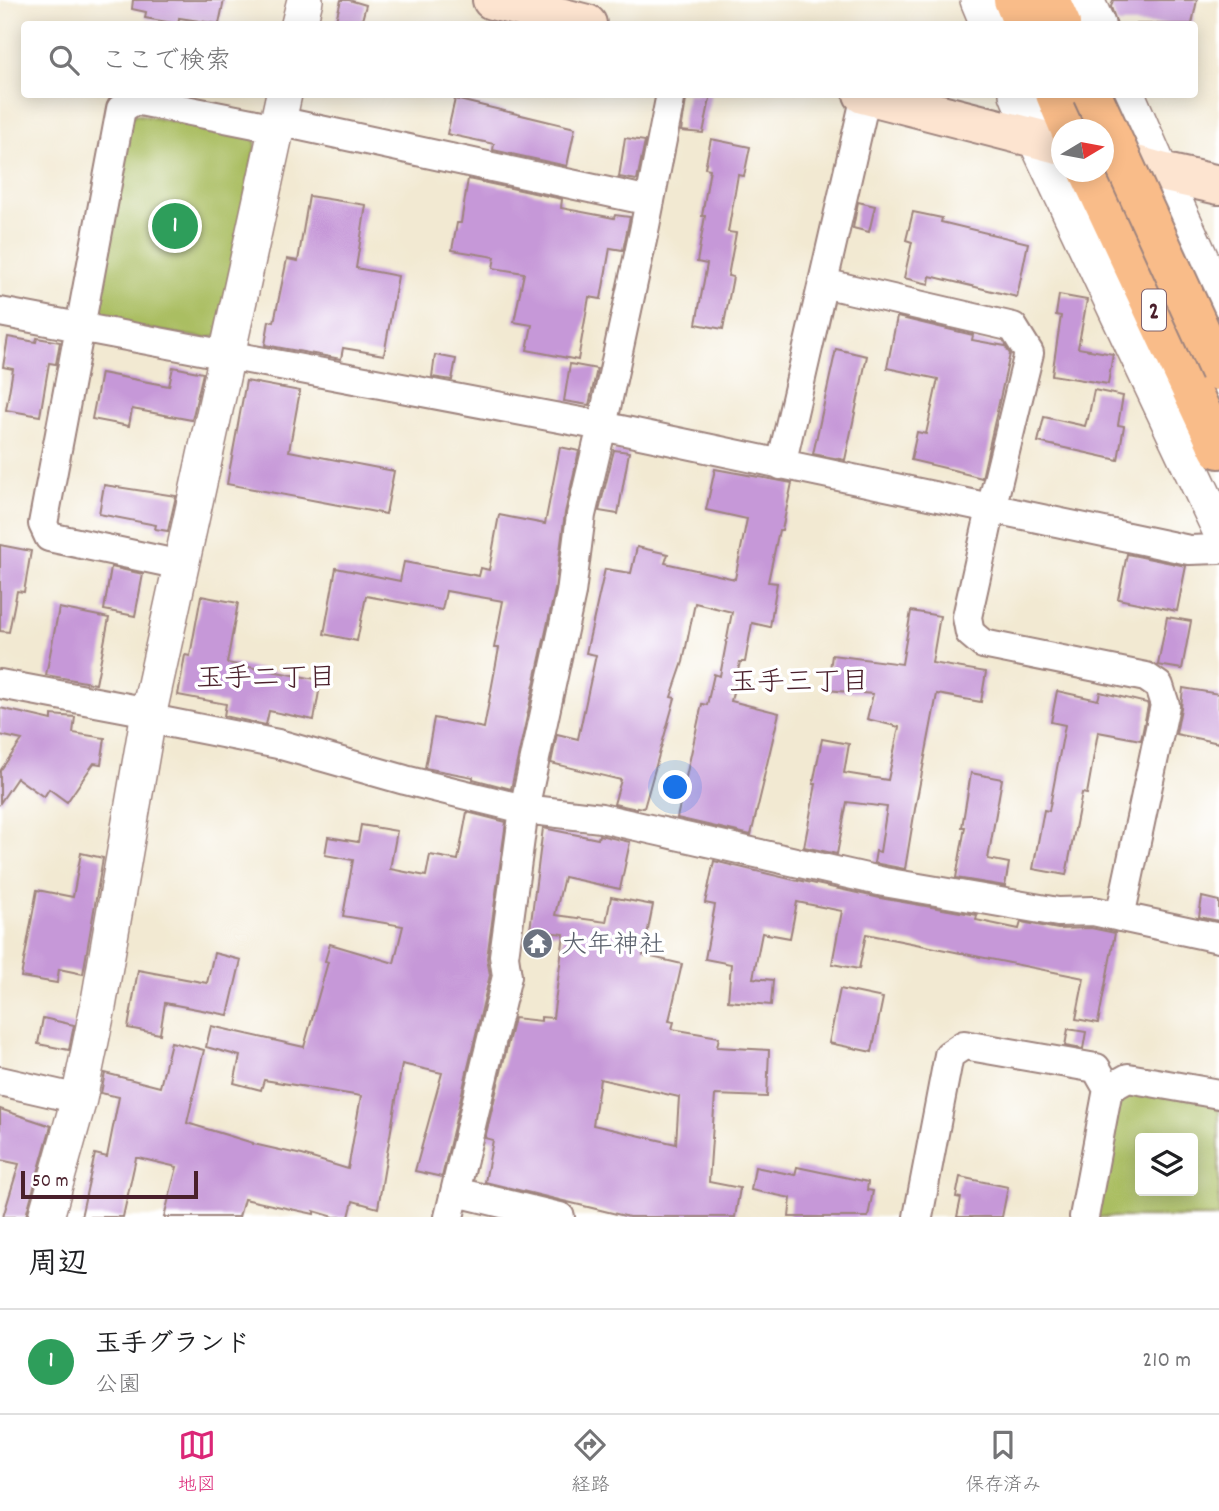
<!DOCTYPE html>
<html lang="ja">
<meta charset="utf-8">
<style>
body{margin:0;font-family:Dekko,"Klee One",sans-serif;background:#f2f2f2;color:#202124}
.controls{position:absolute;right:21px;bottom:21px;display:grid;overflow:hidden;border-radius:7px;box-shadow:0 4px 18px #0003}
.controls button{width:63px;height:63px;display:grid;place-items:center;padding:0;border:0;border-bottom:2px solid #e0e0e0;background:#fff;color:#202124;font:35px sans-serif}
.compass{position:absolute;left:1051px;top:119px;width:63px;height:63px;border-radius:50%;background:#fff;box-shadow:0 4px 18px #0003;rotate:80deg}
.scale{position:absolute;left:21px;bottom:18px;width:177px;box-sizing:border-box;padding-left:7px;border:4px solid #4a1f2b;border-top:0;font-size:19px;line-height:24px;white-space:nowrap;color:#4a1f2b;-webkit-text-stroke:5px #fff;paint-order:stroke}
.you{position:absolute;left:676px;top:788px;width:24px;height:24px;margin:-18px;border:5px solid #fff;border-radius:50%;background:#1a73e8;box-shadow:0 0 0 10px #1a73e833}
.badge{display:grid;place-items:center;width:46px;height:46px;border-radius:50%;background:#db2777;color:#fff;font-size:23px;font-weight:700}
.pin{position:absolute;translate:-50% -50%;border:4px solid #fff;box-shadow:0 2px 7px #0006}
.list{margin:0;padding:0;list-style:none}
h2{display:flex;justify-content:space-between;align-items:center;height:91px;margin:0;padding:0 28px;font-size:30px}
h2 small{font-size:23px;font-weight:400;color:#757577}
.list li{display:grid;grid-template-columns:46px 1fr auto;gap:21px;align-items:center;box-sizing:border-box;height:105px;padding:0 28px;border-top:2px solid #e0e0e0}
.list b{display:block;font-size:26px;white-space:nowrap}
.list p{margin:0;font-size:23px;white-space:nowrap;color:#757577}
.list em{font-size:23px;font-style:normal;color:#757577}
.icon{flex:none;width:38px;height:38px;fill:none;stroke:currentColor;stroke-width:2;stroke-linecap:round;stroke-linejoin:round}
.map{position:relative;flex:none;width:1219px;height:1217px;overflow:hidden}
.search{position:absolute;background:#fff;box-shadow:0 4px 18px #0003;left:21px;right:21px;top:21px;height:77px;display:flex;align-items:center;gap:18px;box-sizing:border-box;padding:0 24px;border-radius:7px;color:#757577;font-size:26px}
.sheet{height:196px;background:#fff}
nav{display:flex;justify-content:space-around;align-items:center;box-sizing:border-box;height:98px;border-top:2px solid #e0e0e0;background:#fff;font-size:19px;color:#757577}
nav a{display:grid;justify-items:center;gap:4px}
nav .on{color:#db2777}
.map>svg:first-child{display:block}
.green{fill:#aabe62;stroke:#7a6e46;stroke-width:2;fill-rule:evenodd}
.building{fill:#c698d8;fill-rule:evenodd}
.lines{fill:none;stroke-linecap:round;stroke-linejoin:round}
.minor-casing{stroke:#9e847e;stroke-width:32}
.tertiary-casing{stroke:#9e847e;stroke-width:38}
.secondary-casing{stroke:#9e847e;stroke-width:42}
.motorway-casing{stroke:#9e847e;stroke-width:42}
.minor{stroke:#fff;stroke-width:28}
.tertiary{stroke:#fff;stroke-width:35}
.secondary{stroke:#fde4d0;stroke-width:38}
.motorway{stroke:#f9bc89;stroke-width:38}
.motorway-bridge-casing{stroke:#9e847e;stroke-width:42;stroke-linecap:butt}
.motorway-bridge{stroke:#f9bc89;stroke-width:38}
.labels{text-anchor:middle;stroke-width:7;stroke-linejoin:round;paint-order:stroke}
.shield{fill:#fff;stroke:#80626b;stroke-width:2}
.shield-label{font-size:24px;font-weight:bold;fill:#4a1f2b}
.worship-label{font-size:26px;fill:#5b616d;stroke:#fff;text-anchor:start}
.neighbourhood-label{font-size:28px;fill:#4a1f2b;stroke:#fff}
</style>
<div class="map">
<svg width="1219" height="1217" viewBox="0 0 1219 1217">
<rect width="100%" height="100%" fill="#fff"/>
<filter id="ink" filterUnits="userSpaceOnUse"><feTurbulence type="fractalNoise" baseFrequency=".0143" numOctaves="2"/><feDisplacementMap in="SourceGraphic" scale="14" xChannelSelector="R" yChannelSelector="G"/><feConvolveMatrix kernelMatrix="1 2 1 2 8 2 1 2 1" color-interpolation-filters="sRGB"/></filter>
<filter id="wash" filterUnits="userSpaceOnUse"><feTurbulence type="fractalNoise" baseFrequency=".00686" numOctaves="4" result="noise"/><feDisplacementMap in="SourceGraphic" scale="28" xChannelSelector="R" yChannelSelector="G"/><feGaussianBlur stdDeviation="1.57" result="paint"/><feColorMatrix in="noise" values="0 0 0 0 0 0 0 0 0 0 0 0 0 0 0 0 0 1.4 0 .05"/><feComposite in="paint" operator="in"/></filter>
<g filter="url(#wash)">
<rect width="100%" height="100%" fill="#f2e9d2"/>
<path class="green" d="M135 114 254 137 256 144 218 335 208 339 102 322 96 316 129 119Z
M1131 1088 1219 1104V1217H1095L1118 1097ZM1140 1138H1193V1191H1140Z"/>
<g id="blocks">
<path class="building" d="M133 0H224L219 24 179 18 178 24 145 18 146 12 132 9Z
M341 0H349L366 5 361 24H335Z
M1113 0H1197L1192 24H1117L1111 7Z
M687 94H711L703 133 681 131Z
M455 99 575 128 567 166 493 150 494 144 447 134Z
M625 138 645 141 637 180 619 177Z
M711 139 750 147 744 176 738 175 728 232 736 233 728 276 733 277 723 329 696 324 707 264 697 262 705 216H702L710 169 705 168Z
M468 179 562 199 561 208 614 218 615 215 630 217 623 250 610 248 601 299 589 297 578 360 527 350 532 325 514 322 524 273 493 268 495 257 452 250 457 223H461Z
M309 196 366 205 356 268 398 276 384 355 343 348 341 359 265 345 269 321 274 322 287 259 298 261Z
M858 202 875 206 869 232 853 228Z
M913 212 942 218 941 222 1028 243 1017 297 930 276 929 284 904 278 912 242 906 240Z
M1059 295 1087 300 1078 348 1113 354 1108 384 1052 375 1061 316 1056 315Z
M897 317 973 335 972 340 1005 346 1010 354 982 478 962 473V472L911 460 917 432 926 434 938 379 887 368Z
M8 337 36 342 37 338 60 342 56 364 49 363 40 416 6 410 13 369 3 367Z
M836 349 867 356 845 460 813 454Z
M435 355 456 359 452 380 432 377Z
M570 364 597 369 589 405 564 401Z
M173 367 203 373 192 420 132 409 129 426 92 419 101 373 169 386Z
M246 381 300 391 289 451 394 471 386 514 227 484Z
M1094 390 1123 396 1118 425 1124 426 1118 460 1038 442 1044 417 1085 426 1087 419H1088Z
M560 447 579 451 565 513 555 590 511 789 473 779V777L425 768 434 718 484 728 499 648H494L503 601 446 591 442 610 366 596 357 641 324 634 336 568 400 581 404 562 479 576 481 568 489 570 499 515 545 524Z
M614 450 629 452 618 514 599 511Z
M715 469 792 483 782 530H779L768 582 777 583 770 627 752 623 745 662H740L731 701 779 713 763 781H764L751 835 677 818 702 704 707 705 714 674 720 676 732 612 695 603 683 662 671 697 675 698 644 808 637 807V809L614 804 621 780 551 763 557 734 578 739 596 655 586 653 605 569 631 573 637 547 668 554 665 563 735 579 747 519 706 510Z
M104 485 176 496 168 531 155 529 156 525 99 514Z
M0 545 31 551 24 592 17 591 9 632 0 631Z
M1127 554 1186 566 1177 611 1118 599Z
M111 567 143 574 135 616 104 610Z
M201 596 238 603 227 663 321 680 314 720 269 711 266 725 224 716 226 704 178 695 185 655 190 656Z
M59 608 109 618 96 684 46 675Z
M911 611 940 616 932 663 986 672 981 702 937 694 915 809 905 869 874 863 876 851 880 852 887 807 847 802 837 854 804 847 816 784H813L822 739 849 744 844 773 888 780 899 727 867 719 873 694 827 690 832 655 902 664Z
M1167 617 1191 621 1182 669 1158 665Z
M1183 688 1219 694V743L1176 734 1181 708Z
M1057 691 1098 700 1100 692 1147 703 1148 706 1141 740 1098 732 1087 794 1082 793 1066 875 1033 869 1044 810 1049 811 1065 725 1051 722Z
M0 708 52 720V715L75 717 73 733 105 738 101 764 94 763 67 802 49 789 44 797 17 778 0 803V771L22 740 0 735Z
M971 773 1002 779 988 859 1009 863 1005 886 956 878 965 827H962Z
M467 812 506 822 487 958 490 975 442 1177 415 1171 442 1073 402 1064 378 1208 353 1201 349 1217H334L314 1211V1214L244 1199 239 1217H164L177 1167 139 1158H136L123 1217H81L95 1154 107 1157 119 1097 101 1093 105 1073 160 1087 171 1042 204 1050 187 1123 253 1143V1144L302 1155 348 1169 361 1096 264 1080 261 1090 234 1083 240 1056 206 1047 211 1026 304 1047 328 962 325 961 330 944 394 963 403 926 343 916 353 860 325 855 328 837 358 842 361 825 397 831 390 869 426 876 430 855 458 860Z
M543 828 598 839 599 835 630 842 620 889 564 877 555 915 606 922 611 897 653 905 643 955 682 964 669 1021 674 1022 672 1029 719 1037 717 1047 769 1050 767 1097 715 1095 709 1182 740 1188 735 1217H629L485 1182 493 1140 485 1138 514 1018 541 1021V1017L553 1018 564 934 530 930ZM600 1079 679 1097 676 1144 593 1125Z
M81 853 103 858 83 974 59 969 57 983 21 977 37 890 73 897Z
M714 861 798 881V880L880 898 977 915 976 920 1019 929 1021 922 1058 929 1091 928 1115 933 1098 1023 1076 1019 1084 978 866 934 859 969 832 964 842 911 797 902 790 938 762 933 753 978 773 980 771 1005 728 1001 731 964 705 959 715 905 705 903Z
M1202 897 1219 901V921L1199 917Z
M214 953 241 960 228 1015 165 1003 160 1034 128 1028 138 970 207 983Z
M840 989 883 998 872 1052 829 1043Z
M43 1018 74 1025 69 1050 38 1044Z
M1068 1029 1086 1032 1083 1049 1065 1046Z
M0 1109 51 1126 27 1212 26 1217H3L19 1164 0 1160Z
M755 1167 795 1175 797 1167 868 1182 867 1190 873 1191 868 1217H789L791 1198 751 1190Z
M960 1177 1008 1187 1002 1217H957L961 1198 956 1197Z"/>
</g>
</g>
<g filter="url(#ink)">
<use href="#blocks" fill-opacity="0" stroke="#9e847e" stroke-width="2"/>
<g class="lines">
<defs>
<path id="minor" d="M278 121 650 201
M823 283 1013 327 1029 353 991 509 967 617 970 633 983 644 1146 677 1159 686 1165 705 1120 917
M0 312 602 426 1189 550 1219 549
M781 465 866 95
M181 565 49 537 43 524 121 109 135 100 276 128
M0 684 149 712 156 720 278 744 405 780 524 809 601 818 884 882 1058 912 1093 911 1219 938
M0 1081 79 1099
M456 1192 560 1217
M449 1217 507 976 504 956 524 809 571 593 581 515 602 426 644 231 671 94
M918 1217 949 1055 964 1045 1096 1068 1108 1089
M1084 1217 1108 1089 1128 1078 1219 1094"/>
<path id="tertiary" d="M978 0 988 24
M1086 0 1097 24
M299 24 305 0
M1017 94 1035 138 1219 528
M1127 94 1161 172 1219 298
M46 1217 79 1099 98 1007 149 712 284 94"/>
<path id="secondary" d="M492 0 587 24
M863 94 1062 145
M1104 156 1161 172 1219 185"/>
<path id="motorway" d="M1013 0 1023 24
M1050 0 1061 24
M1055 94 1070 130
M1089 172 1219 449"/>
</defs>
<use href="#minor" class="minor-casing"/>
<use href="#tertiary" class="tertiary-casing"/>
<use href="#secondary" class="secondary-casing"/>
<use href="#motorway" class="motorway-casing"/>
<use href="#minor" class="minor"/>
<use href="#tertiary" class="tertiary"/>
<use href="#secondary" class="secondary"/>
<use href="#motorway" class="motorway"/>
<defs>
<path id="motorway-bridge" d="M1092 94 1219 371"/>
</defs>
<use href="#motorway-bridge" class="motorway-bridge-casing"/>
<use href="#motorway-bridge" class="motorway-bridge"/>
</g>
</g>
<defs>
<symbol id="temple-disc" viewBox="-11 -11 22 22"><circle r="9.5" fill="#6b7280" stroke="#fff"/><path d="M0-6L5-2H3V0L6.5 2.5H4V6H1.5V3h-3V6H-4V2.5H-6.5L-3 0V-2H-5Z" fill="#fff"/></symbol>
</defs>
<g fill-rule="evenodd">
<use href="#temple-disc" x="520" y="926" width="35" height="35"/>
</g>
<g class="labels">
<rect class="shield" x="1142" y="289.5" width="24" height="41" rx="5"/>
<g class="shield-label">
<text x="1154" y="318">2</text>
</g>
<g class="worship-label">
<text x="561" y="952">大年神社</text>
</g>
<g class="neighbourhood-label">
<text x="266" y="686">玉手二丁目</text>
<text x="799" y="690">玉手三丁目</text>
</g>
</g>
</svg>
<div class="controls">
<button><svg class="icon" aria-label="layers" viewBox="0 0 24 24"><path d="M12 4l9 5-9 5-9-5zM3 14l9 5 9-5"/></svg></button>
</div>
<svg class="compass" viewBox="-18 -18 36 36"><path d="M0-13l5 13h-10z" fill="#e53935"/><path d="M0 13l5-13h-10z" fill="#757577"/></svg>
<div class="scale">50 m</div>
<div class="you"></div>
<div class="pin badge" style="left:175px;top:226px;background:#2e9e5b">1</div>
<div class="search"><svg class="icon" aria-label="search" viewBox="0 0 24 24"><circle cx="10" cy="10" r="6"/><path d="M15 15l6 6"/></svg>ここで検索</div>
</div>
<section class="sheet">
<h2>周辺<small></small></h2>
<ul class="list">
<li><span class="badge" style="background:#2e9e5b">1</span><div><b>玉手グランド</b><p>公園</p></div><em>210 m</em></li>
</ul>
</section>
<nav>
<a class="on"><svg class="icon" aria-label="map" viewBox="0 0 24 24"><path d="M3 6l6-2 6 2 6-2v14l-6 2-6-2-6 2zM9 4v14M15 6v14"/></svg>地図</a>
<a><svg class="icon" aria-label="directions" viewBox="0 0 24 24"><path d="M12 3l9 9-9 9-9-9zM9 14v-3h6M13 9l2 2-2 2"/></svg>経路</a>
<a><svg class="icon" aria-label="saved" viewBox="0 0 24 24"><path d="M7 4h10v16l-5-4-5 4z"/></svg>保存済み</a>
</nav>
